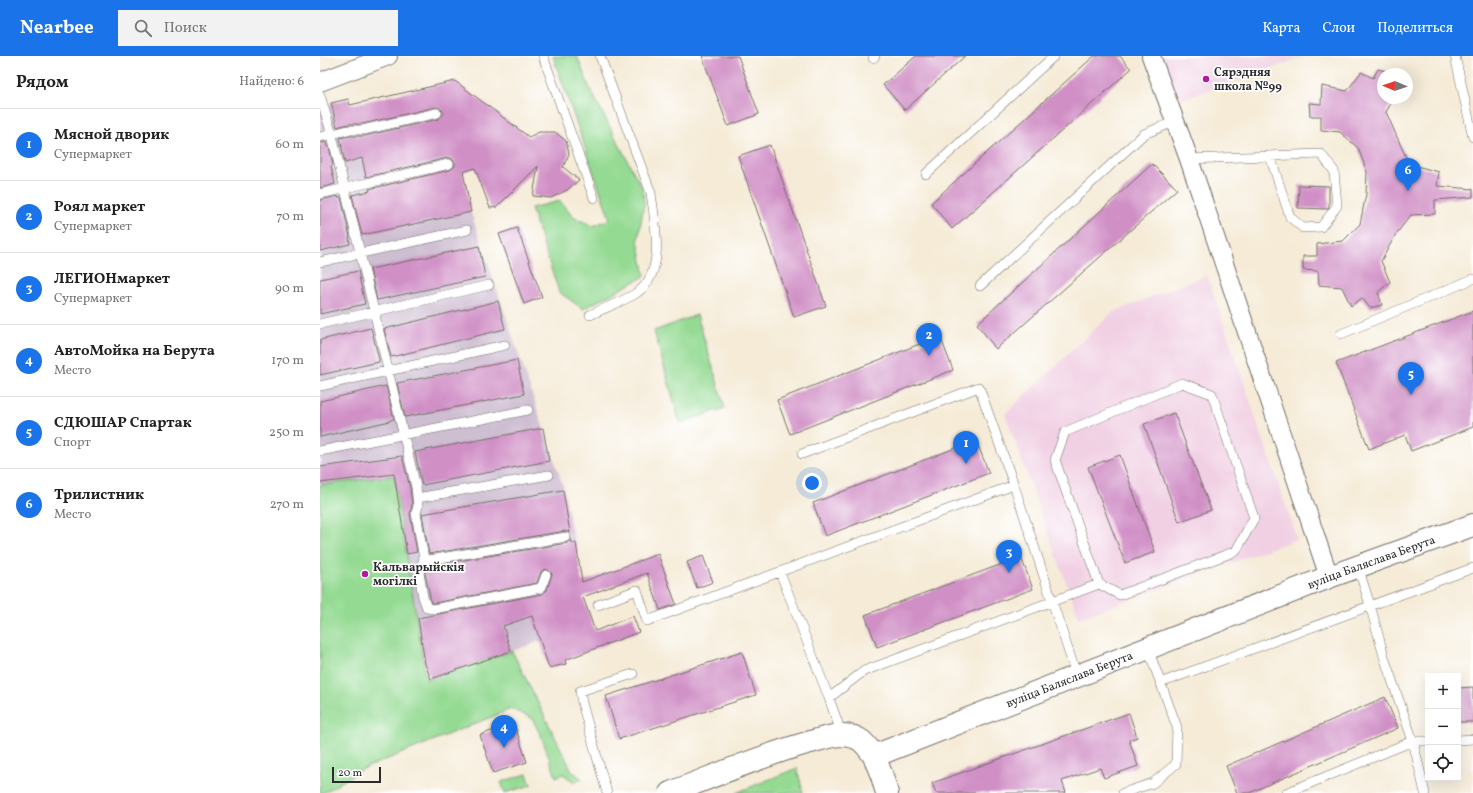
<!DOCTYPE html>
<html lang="ru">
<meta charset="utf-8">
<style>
body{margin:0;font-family:Vollkorn,serif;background:#f2f2f2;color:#222}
.controls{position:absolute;right:12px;bottom:12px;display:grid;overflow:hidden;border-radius:0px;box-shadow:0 4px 16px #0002}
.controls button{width:36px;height:36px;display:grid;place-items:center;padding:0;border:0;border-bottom:1px solid #e0e0e0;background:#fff;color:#222;font:20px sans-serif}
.compass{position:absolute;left:1057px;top:12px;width:36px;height:36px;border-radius:50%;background:#fff;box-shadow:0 4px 16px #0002;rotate:272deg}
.scale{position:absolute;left:12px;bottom:10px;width:49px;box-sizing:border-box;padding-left:4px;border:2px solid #2b2b2b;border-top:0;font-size:11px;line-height:14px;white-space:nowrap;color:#2b2b2b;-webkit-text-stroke:3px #fff;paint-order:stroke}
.you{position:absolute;left:492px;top:427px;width:14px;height:14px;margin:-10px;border:3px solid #fff;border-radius:50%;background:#1a73e8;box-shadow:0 0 0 6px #1a73e833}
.badge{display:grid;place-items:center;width:26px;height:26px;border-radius:50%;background:#1a73e8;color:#fff;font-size:13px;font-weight:700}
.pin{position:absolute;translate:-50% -33px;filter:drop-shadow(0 1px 2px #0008)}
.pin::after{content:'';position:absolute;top:21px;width:14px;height:12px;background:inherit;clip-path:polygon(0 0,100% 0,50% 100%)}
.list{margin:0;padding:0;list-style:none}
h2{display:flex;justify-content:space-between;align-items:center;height:52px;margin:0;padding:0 16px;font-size:17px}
h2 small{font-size:13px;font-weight:400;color:#767676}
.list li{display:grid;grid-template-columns:26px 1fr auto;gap:12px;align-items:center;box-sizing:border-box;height:72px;padding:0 16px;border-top:1px solid #e0e0e0}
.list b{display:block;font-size:15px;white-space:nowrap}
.list p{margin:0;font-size:13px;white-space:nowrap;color:#767676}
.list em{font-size:13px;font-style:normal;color:#767676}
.icon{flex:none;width:22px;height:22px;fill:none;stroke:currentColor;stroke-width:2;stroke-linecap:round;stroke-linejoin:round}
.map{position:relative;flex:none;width:1153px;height:737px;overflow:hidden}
header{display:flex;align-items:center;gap:24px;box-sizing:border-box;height:56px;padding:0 20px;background:#1a73e8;color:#fff}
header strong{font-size:19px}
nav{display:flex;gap:22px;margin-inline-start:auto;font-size:14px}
.search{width:280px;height:36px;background:#f2f2f2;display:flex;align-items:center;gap:10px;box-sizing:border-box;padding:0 14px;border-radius:0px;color:#767676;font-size:15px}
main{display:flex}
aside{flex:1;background:#fff}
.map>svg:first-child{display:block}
.built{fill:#f1d0e4}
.industrial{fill:#cebed1}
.green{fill:#94da93;stroke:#60825f}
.building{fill:#d090c6}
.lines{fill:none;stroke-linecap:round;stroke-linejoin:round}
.service-casing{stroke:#726e67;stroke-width:10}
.minor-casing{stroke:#726e67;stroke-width:20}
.tertiary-casing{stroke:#726e67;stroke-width:24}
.service{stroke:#fff;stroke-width:9}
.minor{stroke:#fff;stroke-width:18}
.tertiary{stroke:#fff;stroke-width:22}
.poi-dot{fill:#b5179e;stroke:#fff;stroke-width:1.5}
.labels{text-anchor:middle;stroke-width:3.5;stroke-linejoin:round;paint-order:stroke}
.poi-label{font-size:12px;font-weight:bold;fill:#2b2b2b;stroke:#fff;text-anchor:start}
.street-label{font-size:12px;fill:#2b2b2b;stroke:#fff}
</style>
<header>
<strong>Nearbee</strong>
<div class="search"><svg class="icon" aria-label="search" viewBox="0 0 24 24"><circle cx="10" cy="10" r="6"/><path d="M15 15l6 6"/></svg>Поиск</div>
<nav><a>Карта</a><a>Слои</a><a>Поделиться</a></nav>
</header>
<main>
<aside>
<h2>Рядом<small>Найдено: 6</small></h2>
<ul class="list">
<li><span class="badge">1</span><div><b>Мясной дворик</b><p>Супермаркет</p></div><em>60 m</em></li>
<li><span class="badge">2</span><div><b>Роял маркет</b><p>Супермаркет</p></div><em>70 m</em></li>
<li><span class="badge">3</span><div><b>ЛЕГИОНмаркет</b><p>Супермаркет</p></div><em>90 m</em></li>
<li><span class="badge">4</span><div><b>АвтоМойка на Берута</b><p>Место</p></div><em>170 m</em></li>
<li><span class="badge">5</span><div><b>СДЮШАР Спартак</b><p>Спорт</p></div><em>250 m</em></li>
<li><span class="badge">6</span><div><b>Трилистник</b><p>Место</p></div><em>270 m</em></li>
</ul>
</aside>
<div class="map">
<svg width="1153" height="737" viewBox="0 0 1153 737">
<rect width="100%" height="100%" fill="#fff"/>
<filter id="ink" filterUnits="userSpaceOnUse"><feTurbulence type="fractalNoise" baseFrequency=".025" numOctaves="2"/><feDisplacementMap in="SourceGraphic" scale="8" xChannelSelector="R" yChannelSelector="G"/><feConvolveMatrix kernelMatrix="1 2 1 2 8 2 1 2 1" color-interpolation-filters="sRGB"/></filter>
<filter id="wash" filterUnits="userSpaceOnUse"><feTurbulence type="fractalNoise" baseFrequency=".012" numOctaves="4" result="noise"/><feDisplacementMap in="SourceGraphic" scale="16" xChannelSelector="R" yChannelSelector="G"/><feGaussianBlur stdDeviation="0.9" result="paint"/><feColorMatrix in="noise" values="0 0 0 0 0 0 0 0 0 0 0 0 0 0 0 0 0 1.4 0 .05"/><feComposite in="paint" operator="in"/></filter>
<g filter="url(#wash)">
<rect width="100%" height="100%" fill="#f5ebd7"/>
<path class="built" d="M842 0H986L858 45Z
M887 219 977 483 759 562 685 358 793 256Z"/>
<path class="industrial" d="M109 32 243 430 261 517 223 540 246 608 229 612 221 585 111 623 104 606 74 420 0 429V53L11 47 28 43 30 49Z"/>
<path class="green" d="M233 0H257L270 33 323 134 324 148 318 184 325 220 263 253 239 236 211 152 240 145 253 161 273 170 290 163Z
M377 259 405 352 360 367 334 275Z
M74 420 106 624 192 595 252 715 262 723 254 726 243 718 236 721 222 682 212 662 191 653 43 713 3 737H0V429Z
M477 712 483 737H416Z
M207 718 211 729 185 737 181 726Z"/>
<g id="blocks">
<path class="building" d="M382 0H418L439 58 408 70Z
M596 0H645L585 54 563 29Z
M774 0H800L811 13 632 173 611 147Z
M1058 13 1070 16 1069 18H1063V36L1061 42H1074L1066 56 1089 108 1119 116 1117 130 1153 133V141L1115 144V158L1091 159 1076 178 1061 205 1070 226 1058 236 1062 249 1050 252 1042 242 1031 250 1022 231 999 229 998 215 983 214V200H997V188L1023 185 1040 168 1046 138 1047 116 1038 92 1020 76 1001 74V60H990L989 47 1001 48 1002 30 1027 35 1041 16 1053 22Z
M135 25 209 81 219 76H235L246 85 249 98 243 111 259 124 247 134 231 142 213 140 218 110 177 151 170 152 155 112 143 116 151 156 42 179 32 139 50 135 49 133 130 114 135 110V106L131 102H128L46 121 42 102 25 107 20 82 29 80H44L118 63 123 59V55L119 51H116L42 68H28L17 71 11 47 28 43 30 49Z
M6 86 7 91H9L13 109 11 110 15 128 0 132V87Z
M450 89 506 250 474 261 418 100Z
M832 108 857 133 676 293 657 268Z
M979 129 1009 130V150L1008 153 978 152Z
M18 140V142L21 141 30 181H29L30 188 0 195V144Z
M197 172 222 241 204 248 179 178Z
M159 190 165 221 57 244 50 213Z
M38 215 45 248 0 258V223Z
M178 245 185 273 71 301 64 273Z
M1153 255V371L1091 395 1085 379 1049 393 1016 307Z
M51 272 59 303V306L0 319V284Z
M620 280 633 314 470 378 457 344Z
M197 304 204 338 85 361 77 327Z
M66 330 74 363 70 364V365L0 381V345Z
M854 357 891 454 859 466 824 368Z
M223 372 229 405 102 429 95 396Z
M656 384 669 417 505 480 493 447Z
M800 399 835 496 805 507 768 411Z
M82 400 90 432 92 449 90 458 97 496 87 498 74 418 0 427V411Z
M243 434 250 477 245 475 109 498 102 458Z
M251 483 252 487H256L262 526 338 498 356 548 340 554 327 517 263 541 275 575 313 560 319 576 245 604 246 608 229 612 212 560 183 570 191 595 111 623 105 608 98 562 222 538 227 534 232 518 228 514 225 513 221 516 217 527 114 547H111L110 541 105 517 108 510 247 487Z
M383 500 393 526 377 532 367 506Z
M701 501 713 533 557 591 545 559Z
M422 596 436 639 299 683 286 640Z
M1153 631V666H1138V632Z
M1065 641 1078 672 929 737H917L906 710Z
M809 657 817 681 809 684 818 710 784 722 780 712 742 725 746 737H616L612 727Z
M194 667 207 706 173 717 160 679Z"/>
</g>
</g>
<g filter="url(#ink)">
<use href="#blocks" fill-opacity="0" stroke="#726e67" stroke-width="1"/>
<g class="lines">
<defs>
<path id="service" d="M223 0 274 142
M1135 0 1153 81
M553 2 555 0
M0 39 12 79 96 431 98 450 96 457 104 503 99 517 103 541 107 552 114 553 221 532 226 519
M0 81 28 74H43L117 57
M869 103 1001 98 1014 115 1017 150 1001 171 983 172 970 161 950 100
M606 118 734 0
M0 138 129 108
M0 206 147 174
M660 230 824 78 856 65
M270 259C285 252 301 246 315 238 347 219 335 168 331 137L280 0
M0 268 169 229
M1021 278 1153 223
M0 330 185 289
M0 395 208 354
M482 398 659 331 694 429 757 621
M97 442 229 419
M103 505 246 481
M1038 511 1050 549 1065 604 1093 685 1105 737
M460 516 509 642 522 679
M278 549 317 534 327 565 694 429
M840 627 1153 512
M509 642 544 615 779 528 800 539 916 495 934 462 892 338 862 327 745 376 735 404 779 528
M1138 684 1153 683
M287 737 262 647 260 635 313 618
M803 737 833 727 856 708 857 671 828 593
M966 737 1093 685H1108"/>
<path id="minor" d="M831 0 869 103 1009 521
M0 26 68 0"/>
<g id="tertiary">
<path d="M554 700 562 720 567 737"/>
<path id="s1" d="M350 737C395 720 440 700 487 687 498 684 511 679 523 679 540 680 545 687 554 700L1009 521 1153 469"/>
</g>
</defs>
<use href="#service" class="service-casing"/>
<use href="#minor" class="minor-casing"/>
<use href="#tertiary" class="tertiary-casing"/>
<use href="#service" class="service"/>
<use href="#minor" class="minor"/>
<use href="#tertiary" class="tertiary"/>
</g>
</g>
<g class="poi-dot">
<circle cx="886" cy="23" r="4"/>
<circle cx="45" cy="518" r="4"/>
</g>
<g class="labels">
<g class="poi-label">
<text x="894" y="20">Сярэдняя<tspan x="894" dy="14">школа №99</tspan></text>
<text x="53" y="515">Кальварыйскія<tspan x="53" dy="14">могілкі</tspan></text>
</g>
<g class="street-label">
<text dy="4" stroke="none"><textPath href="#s1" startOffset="756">вуліца Баляслава Берута</textPath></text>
<text dy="4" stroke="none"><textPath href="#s1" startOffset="432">вуліца Баляслава Берута</textPath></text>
</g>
</g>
</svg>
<div class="controls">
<button>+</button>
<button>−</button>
<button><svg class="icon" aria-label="locate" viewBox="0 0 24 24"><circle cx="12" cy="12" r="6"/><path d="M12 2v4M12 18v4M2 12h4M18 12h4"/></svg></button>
</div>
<svg class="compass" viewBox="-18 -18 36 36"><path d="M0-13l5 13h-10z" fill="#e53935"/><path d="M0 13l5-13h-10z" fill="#767676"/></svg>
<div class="scale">20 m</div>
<div class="you"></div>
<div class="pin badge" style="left:646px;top:408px">1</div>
<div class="pin badge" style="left:609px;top:300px">2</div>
<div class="pin badge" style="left:689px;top:517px">3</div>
<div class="pin badge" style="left:184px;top:692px">4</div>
<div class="pin badge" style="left:1091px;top:339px">5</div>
<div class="pin badge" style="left:1088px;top:135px">6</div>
</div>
</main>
